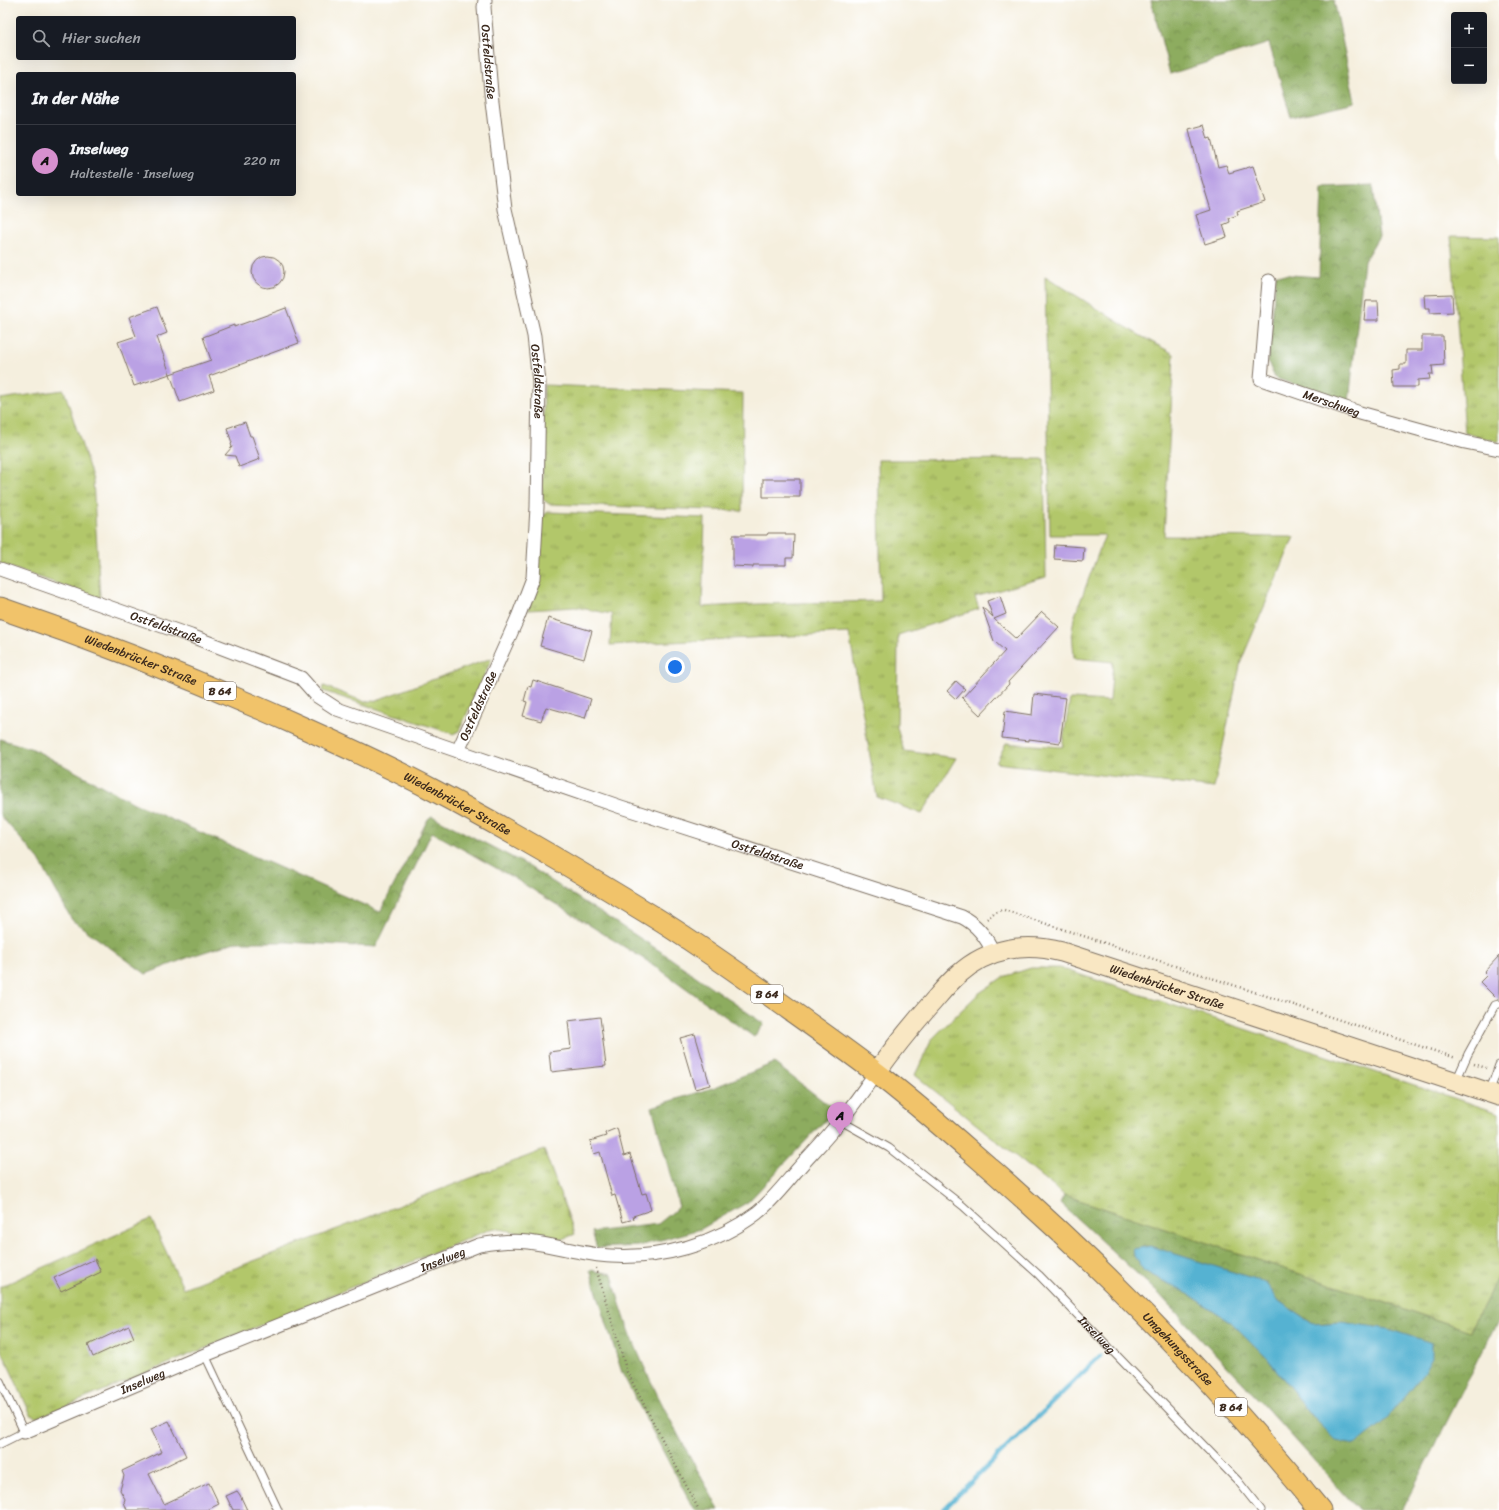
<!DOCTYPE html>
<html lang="de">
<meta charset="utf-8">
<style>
body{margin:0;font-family:Sriracha,sans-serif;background:#242831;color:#f1f3f6}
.controls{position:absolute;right:12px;top:12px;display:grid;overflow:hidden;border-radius:4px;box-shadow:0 4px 16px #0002}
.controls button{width:36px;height:36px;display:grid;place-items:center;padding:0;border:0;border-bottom:1px solid #363941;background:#171b24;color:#f1f3f6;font:20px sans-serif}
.you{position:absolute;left:675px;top:667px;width:14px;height:14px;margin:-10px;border:3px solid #fff;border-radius:50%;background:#1a73e8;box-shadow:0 0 0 6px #1a73e833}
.badge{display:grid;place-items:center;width:26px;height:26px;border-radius:50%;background:#d690ce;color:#111;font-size:13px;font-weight:700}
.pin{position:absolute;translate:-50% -33px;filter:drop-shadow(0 1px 2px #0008)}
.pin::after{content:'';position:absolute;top:21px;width:14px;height:12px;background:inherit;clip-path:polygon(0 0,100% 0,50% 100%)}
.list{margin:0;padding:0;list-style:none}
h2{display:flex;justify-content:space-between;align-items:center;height:52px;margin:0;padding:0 16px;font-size:17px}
h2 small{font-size:13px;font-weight:400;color:#9ea1a6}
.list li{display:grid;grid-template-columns:26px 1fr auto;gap:12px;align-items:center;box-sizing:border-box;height:72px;padding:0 16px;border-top:1px solid #363941}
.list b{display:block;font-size:15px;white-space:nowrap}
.list p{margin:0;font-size:13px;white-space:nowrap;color:#9ea1a6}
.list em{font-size:13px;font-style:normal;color:#9ea1a6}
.icon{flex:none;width:22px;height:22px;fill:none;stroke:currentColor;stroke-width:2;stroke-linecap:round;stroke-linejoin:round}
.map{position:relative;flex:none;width:1499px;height:1510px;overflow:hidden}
.search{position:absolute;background:#171b24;box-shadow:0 4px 16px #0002;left:16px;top:16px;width:280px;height:44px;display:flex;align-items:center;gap:10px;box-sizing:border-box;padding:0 14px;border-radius:4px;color:#9ea1a6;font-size:15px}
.panel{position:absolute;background:#171b24;box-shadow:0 4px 16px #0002;left:16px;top:72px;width:280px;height:124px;border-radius:4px}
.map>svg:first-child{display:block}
.grass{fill:url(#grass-tufts);stroke:#767844}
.forest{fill:url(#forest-crowns);stroke:#646b3e;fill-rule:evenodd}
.water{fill:#54b2d2;stroke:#486e78}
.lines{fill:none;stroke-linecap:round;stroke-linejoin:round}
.stream{stroke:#54b2d2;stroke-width:4.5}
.building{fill:#baa1e4}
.service-casing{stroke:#7c6f61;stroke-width:9}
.minor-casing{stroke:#7c6f61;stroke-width:15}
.secondary-casing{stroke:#7c6f61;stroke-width:21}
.primary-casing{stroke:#7c6f61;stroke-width:23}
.path{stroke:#7c6f61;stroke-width:2.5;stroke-dasharray:1 3;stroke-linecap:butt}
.service{stroke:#fff;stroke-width:7}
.minor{stroke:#fff;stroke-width:13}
.secondary{stroke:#f9e7c3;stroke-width:19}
.primary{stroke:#f1c36a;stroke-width:21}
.labels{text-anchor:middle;stroke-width:4;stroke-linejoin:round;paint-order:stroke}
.shield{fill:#fff;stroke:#766a62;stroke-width:1}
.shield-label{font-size:11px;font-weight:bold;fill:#3b2a1e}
.street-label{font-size:12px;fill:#3b2a1e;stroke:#fff}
</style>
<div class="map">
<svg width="1499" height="1510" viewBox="0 0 1499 1510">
<defs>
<pattern id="grass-tufts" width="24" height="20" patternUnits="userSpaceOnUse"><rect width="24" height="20" fill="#b2c76b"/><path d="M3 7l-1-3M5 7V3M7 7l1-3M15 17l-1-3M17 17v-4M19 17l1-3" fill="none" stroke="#92a257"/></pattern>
<pattern id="forest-crowns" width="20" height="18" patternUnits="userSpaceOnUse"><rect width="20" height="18" fill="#8dac5f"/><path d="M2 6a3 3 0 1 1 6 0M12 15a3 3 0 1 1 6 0" fill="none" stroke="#748c4e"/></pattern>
</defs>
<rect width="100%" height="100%" fill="#fff"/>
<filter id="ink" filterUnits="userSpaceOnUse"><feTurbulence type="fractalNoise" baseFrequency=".025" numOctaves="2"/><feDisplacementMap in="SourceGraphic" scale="8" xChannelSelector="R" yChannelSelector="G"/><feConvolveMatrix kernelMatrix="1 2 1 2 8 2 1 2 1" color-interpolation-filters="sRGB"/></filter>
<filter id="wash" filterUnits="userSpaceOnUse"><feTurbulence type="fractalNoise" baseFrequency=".012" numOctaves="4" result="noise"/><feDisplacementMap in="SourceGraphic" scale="16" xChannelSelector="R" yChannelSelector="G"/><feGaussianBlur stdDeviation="0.9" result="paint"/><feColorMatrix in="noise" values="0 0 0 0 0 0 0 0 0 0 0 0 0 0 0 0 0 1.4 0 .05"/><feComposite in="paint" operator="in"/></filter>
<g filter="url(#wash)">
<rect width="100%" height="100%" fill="#f5efde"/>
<path class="grass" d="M1451 236 1499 237V442L1465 433Z
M1045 276 1139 335 1174 354 1164 536 1294 537 1241 661 1214 788 996 763 1006 743 1062 747 1070 699 1110 701 1113 662 1074 658 1072 631 1074 618 1105 535H1050Z
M544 385 743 393 742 511 549 504 542 499Z
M64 390 93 480 100 598 0 564V399Z
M1044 459 1046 577 975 597 979 609 898 635 897 728 904 751 956 758 922 814 877 797 849 633 610 645 612 614 575 607 528 610 541 517 548 512 705 518 702 607 758 604 881 601 878 460Z
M492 658 459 731 453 734 323 691 324 686 365 702 374 701Z
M1031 968H1060L1499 1113V1275L1470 1331 1064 1195 915 1075 932 1039 978 994 1003 977Z
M544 1150 575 1234 561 1240 493 1228 38 1418 31 1415 0 1347V1287L151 1219 183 1288Z"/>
<path class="forest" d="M1151 0H1334L1355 102 1291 117 1269 43 1170 74Z
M1373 185 1379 236 1364 261 1349 402 1275 378 1268 362 1276 274 1319 277 1322 187Z
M0 739 33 749 134 803 380 912 428 819 432 816 525 864 663 953 764 1024 754 1037 655 966 514 878 432 832 376 947 286 942H235L192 956 146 974 72 920 39 860 0 815Z
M774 1063 835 1110 748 1202 701 1229 639 1246 597 1248 592 1232 658 1224 679 1207 652 1107 715 1087Z
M1064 1195 1470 1331 1499 1275V1319L1402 1510H1359L1260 1401 1158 1293 1060 1203ZM1265 1282 1279 1301 1313 1324 1342 1322 1318 1423 1267 1358 1231 1322 1192 1296Z
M590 1270 612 1274C631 1358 679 1434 719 1510H694L622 1373Z"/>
<path class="water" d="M1150 1246 1265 1282 1279 1301 1313 1324 1342 1322 1389 1329 1432 1343V1358L1423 1374 1383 1423 1355 1445 1336 1441 1318 1423 1267 1358 1231 1322 1192 1296 1144 1271 1134 1256 1133 1249Z"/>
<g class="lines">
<path class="stream" d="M943 1510 1100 1356"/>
</g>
<g id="blocks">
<path class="building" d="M1204 125 1208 139 1211 138 1218 167 1226 165 1229 173 1253 166 1265 202 1237 211 1238 215 1229 218 1230 222 1223 225 1227 237 1205 244 1196 215 1211 210 1200 174 1189 129Z
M252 272a16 16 0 1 1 32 0a16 16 0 1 1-32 0Z
M1452 294 1453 312 1430 313V308H1425L1424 295Z
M1366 301H1378L1379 320H1364Z
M157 307 167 333 157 337 170 374 211 360 203 337 234 325V327L286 308 299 343 209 376 214 390 180 402 170 374 134 386 118 342 136 336 129 317Z
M1422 336H1443L1444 365 1432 366 1433 374H1429L1430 379 1418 380V387H1394L1393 370 1400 369V364H1406V350H1422Z
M245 422 250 436H252L260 459 239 467 235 456 225 455 232 447 231 444 232 443 227 428Z
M763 479H800V497H763Z
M768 533H785V535H794L793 558H786V565H753V567L733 566V535H767Z
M1055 545 1084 547 1083 561 1054 559Z
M1000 596 1006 614 994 619 1016 639 1042 612 1059 627 1008 682 1009 684 980 715 962 698 1005 651 994 641 982 607 993 617 987 601Z
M548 618 592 631 584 659 540 646Z
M533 680 591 699 585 718 546 707 541 721 523 716 527 702 524 701 528 686 531 687Z
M956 681 965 689 956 699 947 691Z
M1034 694 1066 698 1060 743 1029 739V741L1002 738 1005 711 1032 715Z
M1499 956V999H1497L1480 982 1487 975 1484 972Z
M600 1017 606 1066 551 1072 549 1052 571 1049 568 1021Z
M695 1034 710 1085 695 1089 680 1038Z
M617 1128 624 1156 630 1154 642 1194 646 1193 651 1210 633 1216 634 1219 623 1222 615 1195 612 1196 600 1152 594 1154 590 1141 606 1136 605 1133Z
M95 1259 101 1272 61 1291 54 1278Z
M129 1326 134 1338 93 1357 88 1345Z
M169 1421 186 1456 149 1474 164 1504 209 1483 219 1504 207 1510H127L124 1502 125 1499 120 1490 124 1476 122 1471 162 1452 151 1429Z
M237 1491 240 1495 247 1510H233L226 1496Z"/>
</g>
</g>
<g filter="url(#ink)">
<use href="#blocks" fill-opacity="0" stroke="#7c6f61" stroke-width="1"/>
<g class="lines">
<defs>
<g id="service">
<path d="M1456 1081 1468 1054 1495 1005 1499 1004"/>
<path d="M1489 1093 1499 1065"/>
<path id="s1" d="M841 1121 889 1148 963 1206 1039 1275 1238 1481 1261 1510"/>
<path d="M205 1355 278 1510"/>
<path d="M0 1381 24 1432 0 1444"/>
</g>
<g id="minor">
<path id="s2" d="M485 0 484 7 491 93 505 209 534 336 539 382 537 507 533 578 518 617 458 751 621 807 962 917C978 925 987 938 994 954"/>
<path id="s3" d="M1269 281 1261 379 1360 413 1465 442 1499 449"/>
<path id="s4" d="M0 569 191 636 301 678 317 696 337 709 458 751"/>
<path id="s5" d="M24 1432 205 1355 479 1245C495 1242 511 1240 528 1242 556 1245 583 1255 611 1256 662 1259 716 1244 757 1213 772 1201 785 1184 798 1169 812 1153 827 1138 840 1121 853 1106 864 1089 876 1073"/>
</g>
<g id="secondary">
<path id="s6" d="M876 1073C893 1049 911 1027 930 1005 939 995 948 983 959 974 988 948 1025 942 1062 952L1499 1096"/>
</g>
<g id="primary">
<path id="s7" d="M0 608C100 642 199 681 295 724 342 745 390 767 435 791 509 830 582 873 654 917 693 941 731 968 769 995 804 1020 840 1045 874 1071 915 1102 954 1137 993 1171 1111 1275 1221 1388 1320 1510"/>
</g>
</defs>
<use href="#service" class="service-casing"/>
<use href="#minor" class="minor-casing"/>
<use href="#secondary" class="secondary-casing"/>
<use href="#primary" class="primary-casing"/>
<path class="path" d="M987 919 995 912 1004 910 1456 1058
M1474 1064 1486 1068
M596 1268 627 1372 699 1510"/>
<use href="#service" class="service"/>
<use href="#minor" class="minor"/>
<use href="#secondary" class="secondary"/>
<use href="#primary" class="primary"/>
</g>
</g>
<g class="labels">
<g class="shield">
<rect x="204" y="682" width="32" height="18" rx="3"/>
<rect x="751" y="985" width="32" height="18" rx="3"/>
<rect x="1215" y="1398" width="32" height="18" rx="3"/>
</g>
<g class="shield-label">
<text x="220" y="695">B 64</text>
<text x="767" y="998">B 64</text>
<text x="1231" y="1411">B 64</text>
</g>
<g class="street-label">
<text dy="4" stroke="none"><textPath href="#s2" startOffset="62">Ostfeldstraße</textPath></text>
<text dy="4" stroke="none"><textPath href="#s2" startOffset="386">Ostfeldstraße</textPath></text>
<text dy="4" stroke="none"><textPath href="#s3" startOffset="173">Merschweg</textPath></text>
<text dy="4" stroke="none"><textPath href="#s4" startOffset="176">Ostfeldstraße</textPath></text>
<text dy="4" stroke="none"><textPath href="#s7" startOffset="150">Wiedenbrücker Straße</textPath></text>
<text transform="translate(478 706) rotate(-66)" y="4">Ostfeldstraße</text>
<text dy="4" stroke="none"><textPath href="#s7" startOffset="498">Wiedenbrücker Straße</textPath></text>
<text dy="4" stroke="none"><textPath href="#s2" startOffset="1098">Ostfeldstraße</textPath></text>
<text dy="4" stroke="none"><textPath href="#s6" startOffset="350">Wiedenbrücker Straße</textPath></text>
<text dy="4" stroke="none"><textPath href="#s5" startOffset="453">Inselweg</textPath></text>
<text dy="4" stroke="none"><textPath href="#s1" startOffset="335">Inselweg</textPath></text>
<text dy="4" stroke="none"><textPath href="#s7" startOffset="1406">Umgehungsstraße</textPath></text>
<text dy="4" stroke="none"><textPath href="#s5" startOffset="129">Inselweg</textPath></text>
</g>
</g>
</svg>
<div class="controls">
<button>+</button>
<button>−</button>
</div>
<div class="you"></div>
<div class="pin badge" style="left:840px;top:1135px">A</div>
<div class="search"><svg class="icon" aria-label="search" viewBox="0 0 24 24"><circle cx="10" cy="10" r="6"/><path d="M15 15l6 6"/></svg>Hier suchen</div>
<section class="panel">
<h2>In der Nähe<small></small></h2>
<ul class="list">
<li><span class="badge">A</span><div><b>Inselweg</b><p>Haltestelle · Inselweg</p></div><em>220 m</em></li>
</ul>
</section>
</div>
